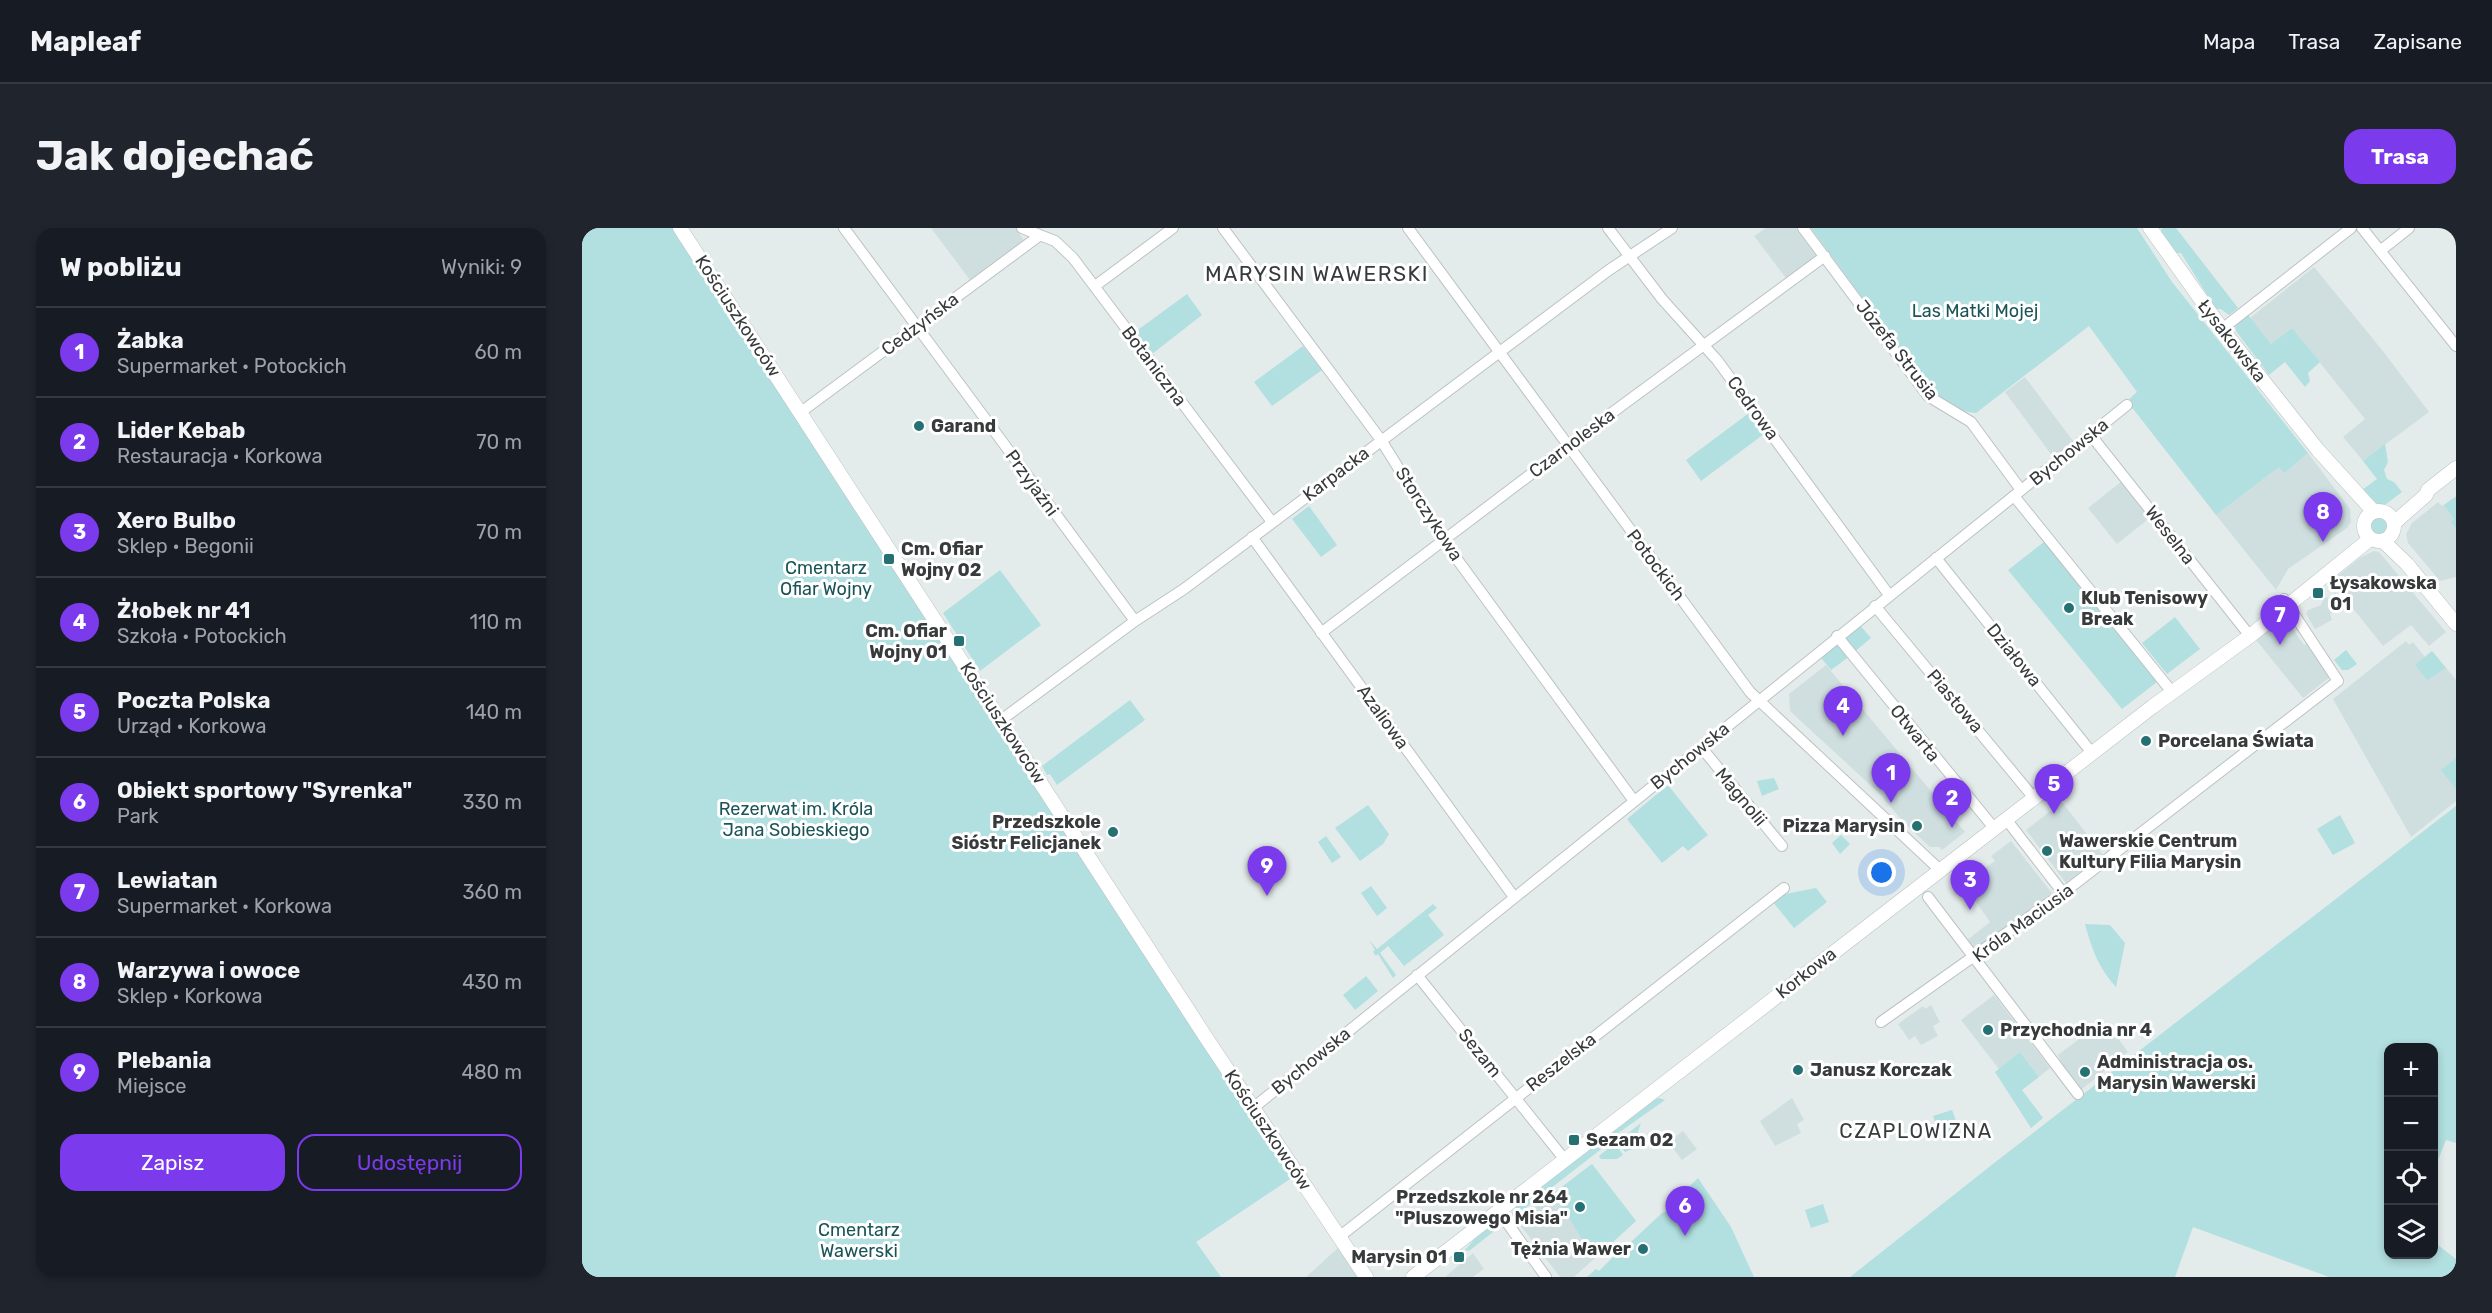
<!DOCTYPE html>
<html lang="pl">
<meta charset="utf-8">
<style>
body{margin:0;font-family:Rubik,sans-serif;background:#20242c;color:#f1f3f6}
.controls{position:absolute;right:18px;bottom:18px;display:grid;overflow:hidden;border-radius:12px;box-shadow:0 3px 9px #0003}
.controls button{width:54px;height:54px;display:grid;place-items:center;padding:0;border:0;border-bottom:2px solid #363941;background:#171b24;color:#f1f3f6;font:30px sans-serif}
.you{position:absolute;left:1300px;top:645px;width:21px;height:21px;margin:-15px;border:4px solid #fff;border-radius:50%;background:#1a73e8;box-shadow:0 0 0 9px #1a73e833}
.badge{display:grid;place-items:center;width:39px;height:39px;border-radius:50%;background:#7c3aed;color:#fff;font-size:20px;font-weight:700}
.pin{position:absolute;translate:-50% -50px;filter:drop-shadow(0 2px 3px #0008)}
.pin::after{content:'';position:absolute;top:32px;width:21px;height:18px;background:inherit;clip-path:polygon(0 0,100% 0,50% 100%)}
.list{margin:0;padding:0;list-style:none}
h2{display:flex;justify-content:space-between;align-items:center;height:78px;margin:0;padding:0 24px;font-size:26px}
h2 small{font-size:20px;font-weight:400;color:#9ea1a6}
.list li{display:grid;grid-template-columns:39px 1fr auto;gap:18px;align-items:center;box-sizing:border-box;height:90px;padding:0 24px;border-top:2px solid #363941}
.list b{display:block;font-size:22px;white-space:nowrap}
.list p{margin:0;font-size:20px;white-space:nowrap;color:#9ea1a6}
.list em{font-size:20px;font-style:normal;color:#9ea1a6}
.actions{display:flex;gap:12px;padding:18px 24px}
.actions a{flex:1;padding:14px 0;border:2px solid #7c3aed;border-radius:18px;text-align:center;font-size:21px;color:#7c3aed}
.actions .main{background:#7c3aed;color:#fff}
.icon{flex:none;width:33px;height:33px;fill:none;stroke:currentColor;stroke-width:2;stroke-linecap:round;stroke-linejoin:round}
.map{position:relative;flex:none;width:1874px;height:1049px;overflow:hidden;border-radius:18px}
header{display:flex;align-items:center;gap:36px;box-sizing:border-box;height:84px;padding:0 30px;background:#171b24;border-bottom:2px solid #363941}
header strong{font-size:28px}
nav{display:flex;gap:33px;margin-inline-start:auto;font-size:21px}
.intro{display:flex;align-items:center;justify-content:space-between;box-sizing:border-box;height:144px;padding:0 36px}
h1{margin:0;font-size:42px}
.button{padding:15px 27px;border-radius:18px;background:#7c3aed;color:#fff;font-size:21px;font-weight:700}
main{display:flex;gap:36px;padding:0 36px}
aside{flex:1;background:#171b24;border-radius:18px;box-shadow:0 3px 9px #0003}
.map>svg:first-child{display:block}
.built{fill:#cfdfe0}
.green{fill:#b2dfe0}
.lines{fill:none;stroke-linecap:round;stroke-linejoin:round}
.street-casing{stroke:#bcc2c3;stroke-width:12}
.secondary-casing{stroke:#bcc2c3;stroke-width:15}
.street{stroke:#fff;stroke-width:10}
.secondary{stroke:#fff;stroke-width:14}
.poi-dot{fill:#257073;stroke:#fff;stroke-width:2}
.labels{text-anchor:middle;stroke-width:6;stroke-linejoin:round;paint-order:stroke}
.park-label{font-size:18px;fill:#1a5457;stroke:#fff}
.street-label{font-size:18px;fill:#383b3b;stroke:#fff}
.poi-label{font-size:18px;font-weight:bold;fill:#383b3b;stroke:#fff;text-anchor:start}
.neighbourhood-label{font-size:20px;letter-spacing:1.5px;fill:#383b3b;stroke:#fff}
.quarter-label{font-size:21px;letter-spacing:1.5px;fill:#383b3b;stroke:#fff}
</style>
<header>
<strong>Mapleaf</strong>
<nav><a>Mapa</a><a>Trasa</a><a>Zapisane</a></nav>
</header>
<div class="intro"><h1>Jak dojechać</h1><a class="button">Trasa</a></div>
<main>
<aside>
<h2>W pobliżu<small>Wyniki: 9</small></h2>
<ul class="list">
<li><span class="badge">1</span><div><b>Żabka</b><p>Supermarket · Potockich</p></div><em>60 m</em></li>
<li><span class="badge">2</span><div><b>Lider Kebab</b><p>Restauracja · Korkowa</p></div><em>70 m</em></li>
<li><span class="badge">3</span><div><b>Xero Bulbo</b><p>Sklep · Begonii</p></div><em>70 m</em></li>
<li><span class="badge">4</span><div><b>Żłobek nr 41</b><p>Szkoła · Potockich</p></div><em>110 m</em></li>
<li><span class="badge">5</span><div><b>Poczta Polska</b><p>Urząd · Korkowa</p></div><em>140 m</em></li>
<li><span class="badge">6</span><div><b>Obiekt sportowy &quot;Syrenka&quot;</b><p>Park</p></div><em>330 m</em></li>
<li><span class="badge">7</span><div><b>Lewiatan</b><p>Supermarket · Korkowa</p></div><em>360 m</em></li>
<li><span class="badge">8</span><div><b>Warzywa i owoce</b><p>Sklep · Korkowa</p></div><em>430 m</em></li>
<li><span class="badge">9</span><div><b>Plebania</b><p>Miejsce</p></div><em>480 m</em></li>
</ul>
<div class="actions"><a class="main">Zapisz</a><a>Udostępnij</a></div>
</aside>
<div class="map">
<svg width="1874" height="1049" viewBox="0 0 1874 1049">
<rect width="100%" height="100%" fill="#e4ebeb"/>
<path class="built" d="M349 0H433L442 12 388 52Z
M1184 0H1214L1234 28 1204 50 1172 8Z
M1732 39 1801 123 1847 184 1781 233 1761 209 1783 191 1710 100 1689 116 1668 90Z
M1443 149 1491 213 1471 229 1423 164Z
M1726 225 1768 281 1769 294 1765 300 1706 341 1694 362 1634 287 1697 239 1702 244Z
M1540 253 1569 289 1535 316 1506 280Z
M1874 268V349L1858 353 1826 315 1824 306 1830 295 1856 274 1860 278Z
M1792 323 1797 324 1864 404 1847 418 1829 397 1801 418 1749 353 1779 329Z
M1753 364 1760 377 1748 386 1750 392 1733 401 1724 386 1726 382 1739 377 1742 370 1751 368Z
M1697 394H1706L1722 417 1727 414 1748 449 1721 470 1674 412Z
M1824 413 1827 417 1831 414 1843 429 1850 423 1874 452V573L1829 609 1751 471Z
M1244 437 1383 604 1360 622 1357 619H1348L1322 595 1299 567 1208 483 1207 466Z
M1480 574 1521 627 1484 655 1444 602Z
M1429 613 1470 665 1392 723 1384 713 1408 694 1375 647 1384 640 1391 648 1397 644 1413 633 1409 628Z
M1412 767 1468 840 1457 849 1438 824 1417 841 1379 792Z
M1349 777 1358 794 1351 798 1356 808 1339 817 1333 808 1327 812 1316 796 1341 778 1343 781Z
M1528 799 1546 824 1500 861 1497 860 1482 841 1476 827 1500 809H1515Z
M1210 870 1222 892 1215 896 1219 905 1193 918 1178 893Z
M1101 903 1115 921 1100 932 1086 914Z
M1010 936 1054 993 992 1049H978L935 993Z
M757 1019 777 1049H724Z
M891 1025 902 1041 891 1049H863Z"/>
<path class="green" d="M0 0H92L711 949 614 1014 639 1049H0Z
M1229 0H1555L1590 54 1726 225 1702 245 1697 239 1634 287 1545 173 1555 164 1507 98 1394 185C1377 184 1361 174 1348 162Z
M1580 0H1594L1656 80 1647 87 1639 81H1634L1599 25H1589L1579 7Z
M605 66 620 87 570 126 553 104Z
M1666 87 1689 116 1710 100 1738 134 1726 145 1728 153 1723 159 1703 134 1687 147 1654 103 1653 97Z
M721 118 740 142 690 178 672 154Z
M1167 185 1182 206 1119 253 1104 232Z
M1803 216 1806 234 1802 242 1805 251 1812 254 1820 264 1804 276H1796L1780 262 1795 251 1781 233Z
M1874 269V300L1869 294 1872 291 1862 277Z
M727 278 755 317 739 329 710 291Z
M1788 298a9 9 0 1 1 18 0a9 9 0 1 1-18 0Z
M1462 314 1575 454 1540 481 1426 342Z
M418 342 459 397 398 443 361 385Z
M1593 389 1618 421 1585 446 1560 415Z
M1276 395 1289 410 1271 425 1260 408Z
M1257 415 1268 428 1249 442 1236 426Z
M1764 422 1775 436 1766 442H1760L1752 432Z
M1850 423 1864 440 1845 452 1833 437Z
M548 472 563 492 475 557 468 546 465 547 460 538Z
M1874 530V561L1859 542Z
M1192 550 1197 561 1180 568 1175 553Z
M1086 557 1126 607 1106 623 1101 618 1080 635 1045 591Z
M786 577 807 606 801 616 778 633 753 600Z
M1874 578V915L1864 912 1852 942V820H1806V1026H1852V1014L1874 1031V1049H1747L1611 999 1593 1049H1268L1416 932Z
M1758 587 1773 615 1751 627 1735 601Z
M1259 607 1268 616 1258 626 1250 615Z
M744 608 759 629 750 635 736 614Z
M789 658 805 680 795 688 779 665Z
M1234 660 1245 674 1212 700 1191 674 1203 666Z
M851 676 855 680 846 687 862 707 822 738 806 718 798 725 814 747 811 750 796 726 794 728 791 724 793 722 787 712 795 721Z
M1503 696 1528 697 1543 715 1534 759C1516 739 1510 721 1503 696Z
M784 748 796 763 773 782 761 767Z
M1438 824 1457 849 1440 862 1461 890 1449 900 1413 844Z
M1077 870 1083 872 1032 908 1030 905 1071 872Z
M1370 882 1377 901 1357 907 1351 888Z
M1059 895 1050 921 1043 924 1035 914Z
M1025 908 1028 912 1027 915 929 991 931 980Z
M1033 915 1041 927 1035 931H1019L1017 928Z
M1010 936 1054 993 1012 1031 972 965Z
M1116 950 1149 999 1172 1049H1005L1014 1041 1017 1043 1034 1026 1035 1027 1080 985 1083 984 1086 979Z
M1241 976 1247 994 1229 1000 1223 982Z
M916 995 920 997 887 1023 883 1022C892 1012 902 998 916 995Z"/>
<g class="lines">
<defs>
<path id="street" d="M262 0 553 393
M440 0 473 13 491 30 690 294
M641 0 799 212 861 312 1052 573
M826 0 1168 464 1358 642
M1026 0 1080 71 1135 132 1307 367
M1221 0 1346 168 1389 194 1439 262
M1780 0 1874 118
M1798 23 1827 0
M513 58 591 0
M1640 101 1769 0
M219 184 457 8
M1508 206 1668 408
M1432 268 1590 464
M670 309 932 669
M1354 330 1510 525
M1293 378 1452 570
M739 405 1031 184 1243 28
M1255 408 1412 600
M419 492 553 393 602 361 1027 42 1090 0
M1119 519 1200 618
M1424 591 1481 665
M1346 669 1496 866
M835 747 983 932
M1299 794 1481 665 1756 453 1702 371
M671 880 1545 177
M916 982 964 1049
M757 1009 1202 660"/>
<path id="secondary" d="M98 0 625 811 784 1049
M1568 0 1640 101 1736 222 1792 284
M1782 298a15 15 0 1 1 30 0a15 15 0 1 1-30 0Z
M1812 295 1844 267 1846 262 1874 240
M1801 313 1825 336 1874 396
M831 1049 1570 479 1668 408 1788 311"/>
</defs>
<use href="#street" class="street-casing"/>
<use href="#secondary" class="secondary-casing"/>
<use href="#street" class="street"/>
<use href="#secondary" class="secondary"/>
</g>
<g class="poi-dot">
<circle cx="337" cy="198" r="6"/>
<rect x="301" y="325" width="12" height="12" rx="3"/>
<rect x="1730" y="359" width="12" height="12" rx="3"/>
<circle cx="1487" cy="380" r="6"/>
<rect x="371" y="407" width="12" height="12" rx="3"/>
<circle cx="1564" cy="513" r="6"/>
<circle cx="1335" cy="598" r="6"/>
<circle cx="531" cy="604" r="6"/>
<circle cx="1465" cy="623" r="6"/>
<circle cx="1406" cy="802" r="6"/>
<circle cx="1216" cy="842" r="6"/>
<circle cx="1503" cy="844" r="6"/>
<rect x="986" y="906" width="12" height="12" rx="3"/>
<circle cx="998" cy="979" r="6"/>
<circle cx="1061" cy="1021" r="6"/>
<rect x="871" y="1023" width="12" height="12" rx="3"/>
</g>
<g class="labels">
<g class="park-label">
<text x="1393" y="89">Las Matki Mojej</text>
<text x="244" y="346">Cmentarz<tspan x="244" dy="21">Ofiar Wojny</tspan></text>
<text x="214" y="587">Rezerwat im. Króla<tspan x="214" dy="21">Jana Sobieskiego</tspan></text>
<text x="277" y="1008">Cmentarz<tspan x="277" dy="21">Wawerski</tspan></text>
</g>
<g class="street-label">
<text transform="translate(156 88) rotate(57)" y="6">Kościuszkowców</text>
<text transform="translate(338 96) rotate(-37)" y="6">Cedzyńska</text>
<text transform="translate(1650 113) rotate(52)" y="6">Łysakowska</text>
<text transform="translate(1315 122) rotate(52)" y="6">Józefa Strusia</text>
<text transform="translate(572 138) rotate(53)" y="6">Botaniczna</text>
<text transform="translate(1171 180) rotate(54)" y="6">Cedrowa</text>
<text transform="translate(990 215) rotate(-37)" y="6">Czarnoleska</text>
<text transform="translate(1487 224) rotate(-39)" y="6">Bychowska</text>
<text transform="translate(754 246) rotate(-37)" y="6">Karpacka</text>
<text transform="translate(450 255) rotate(54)" y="6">Przyjaźni</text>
<text transform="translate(847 286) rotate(57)" y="6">Storczykowa</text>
<text transform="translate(1588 307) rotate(52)" y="6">Weselna</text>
<text transform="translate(1074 337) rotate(53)" y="6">Potockich</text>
<text transform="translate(1432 427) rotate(51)" y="6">Działowa</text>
<text transform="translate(1373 473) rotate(50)" y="6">Piastowa</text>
<text transform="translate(801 489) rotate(54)" y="6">Azaliowa</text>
<text transform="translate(421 495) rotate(57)" y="6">Kościuszkowców</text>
<text transform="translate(1333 505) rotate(51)" y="6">Otwarta</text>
<text transform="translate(1108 528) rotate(-39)" y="6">Bychowska</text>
<text transform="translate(1159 569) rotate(50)" y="6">Magnolii</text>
<text transform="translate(1441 695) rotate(-36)" y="6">Króla Maciusia</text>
<text transform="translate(1224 745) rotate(-38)" y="6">Korkowa</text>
<text transform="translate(898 825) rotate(51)" y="6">Sezam</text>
<text transform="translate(729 833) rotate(-39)" y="6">Bychowska</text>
<text transform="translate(979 834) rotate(-38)" y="6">Reszelska</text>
<text transform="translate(686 902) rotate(56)" y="6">Kościuszkowców</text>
</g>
<g class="poi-label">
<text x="349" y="204">Garand</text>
<text x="319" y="327">Cm. Ofiar<tspan x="319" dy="21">Wojny 02</tspan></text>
<text x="1748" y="361">Łysakowska<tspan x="1748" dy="21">01</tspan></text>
<text x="1499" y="376">Klub Tenisowy<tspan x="1499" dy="21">Break</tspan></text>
<text x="365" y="409" text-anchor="end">Cm. Ofiar<tspan x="365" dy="21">Wojny 01</tspan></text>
<text x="1576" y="519">Porcelana Świata</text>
<text x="519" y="600" text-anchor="end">Przedszkole<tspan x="519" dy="21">Sióstr Felicjanek</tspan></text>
<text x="1323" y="604" text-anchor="end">Pizza Marysin</text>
<text x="1477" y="619">Wawerskie Centrum<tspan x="1477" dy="21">Kultury Filia Marysin</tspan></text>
<text x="1418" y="808">Przychodnia nr 4</text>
<text x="1515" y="840">Administracja os.<tspan x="1515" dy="21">Marysin Wawerski</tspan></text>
<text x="1228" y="848">Janusz Korczak</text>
<text x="1004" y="918">Sezam 02</text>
<text x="986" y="975" text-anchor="end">Przedszkole nr 264<tspan x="986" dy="21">"Pluszowego Misia"</tspan></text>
<text x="1049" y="1027" text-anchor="end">Tężnia Wawer</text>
<text x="865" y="1035" text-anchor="end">Marysin 01</text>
</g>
<g class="neighbourhood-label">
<text x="1334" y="910">CZAPLOWIZNA</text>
</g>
<g class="quarter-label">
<text x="735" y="53">MARYSIN WAWERSKI</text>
</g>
</g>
</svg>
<div class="controls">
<button>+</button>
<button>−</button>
<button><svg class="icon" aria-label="locate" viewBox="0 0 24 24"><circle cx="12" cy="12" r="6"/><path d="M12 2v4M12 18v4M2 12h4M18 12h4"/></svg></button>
<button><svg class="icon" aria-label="layers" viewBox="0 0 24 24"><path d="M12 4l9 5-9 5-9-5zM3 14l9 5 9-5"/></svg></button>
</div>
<div class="you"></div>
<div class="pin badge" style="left:1309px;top:575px">1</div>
<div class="pin badge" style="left:1370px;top:600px">2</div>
<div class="pin badge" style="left:1388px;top:682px">3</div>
<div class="pin badge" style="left:1261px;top:508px">4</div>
<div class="pin badge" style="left:1472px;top:586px">5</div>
<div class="pin badge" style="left:1103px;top:1008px">6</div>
<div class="pin badge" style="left:1698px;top:417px">7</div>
<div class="pin badge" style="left:1741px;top:314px">8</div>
<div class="pin badge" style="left:685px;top:668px">9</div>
</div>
</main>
